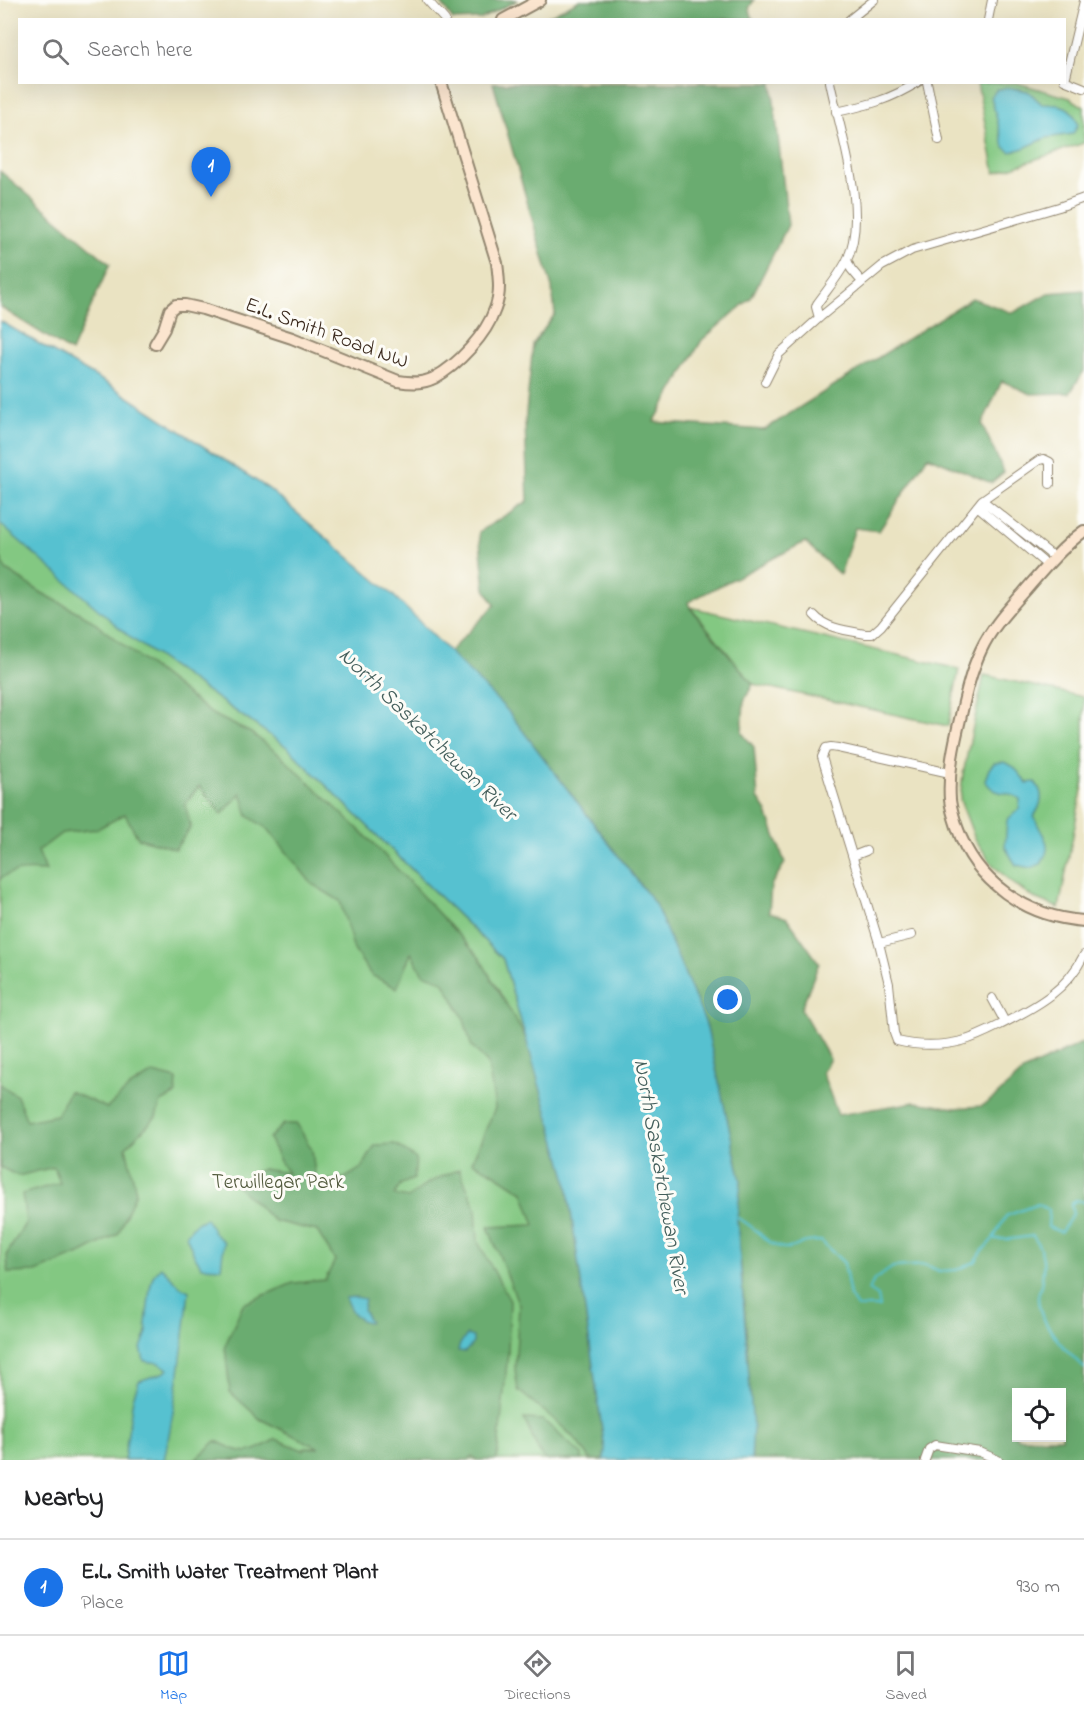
<!DOCTYPE html>
<style>
body{margin:0;font-family:"Indie Flower",sans-serif;background:#f6f6f6;color:#202124}
.controls{position:absolute;right:18px;bottom:18px;display:grid;overflow:hidden;border-radius:0px;box-shadow:0 6px 24px #0002}
.controls button{width:54px;height:54px;display:grid;place-items:center;padding:0;border:0;border-bottom:2px solid #e0e0e0;background:#fff;color:#202124;font:30px sans-serif}
.you{position:absolute;left:728px;top:1000px;width:21px;height:21px;margin:-15px;border:4px solid #fff;border-radius:50%;background:#1a73e8;box-shadow:0 0 0 9px #1a73e833}
.badge{display:grid;place-items:center;width:39px;height:39px;border-radius:50%;background:#1a73e8;color:#fff;font-size:20px;font-weight:700}
.pin{position:absolute;translate:-50% -50px;filter:drop-shadow(0 2px 3px #0008)}
.pin::after{content:'';position:absolute;top:32px;width:21px;height:18px;background:inherit;clip-path:polygon(0 0,100% 0,50% 100%)}
.list{margin:0;padding:0;list-style:none}
h2{display:flex;justify-content:space-between;align-items:center;height:78px;margin:0;padding:0 24px;font-size:26px}
h2 small{font-size:20px;font-weight:400;color:#757577}
.list li{display:grid;grid-template-columns:39px 1fr auto;gap:18px;align-items:center;box-sizing:border-box;height:96px;padding:0 24px;border-top:2px solid #e0e0e0}
.list b{display:block;font-size:22px;white-space:nowrap}
.list p{margin:0;font-size:20px;white-space:nowrap;color:#757577}
.list em{font-size:20px;font-style:normal;color:#757577}
.icon{flex:none;width:33px;height:33px;fill:none;stroke:currentColor;stroke-width:2;stroke-linecap:round;stroke-linejoin:round}
.map{position:relative;flex:none;width:1084px;height:1460px;overflow:hidden}
.search{position:absolute;background:#fff;box-shadow:0 6px 24px #0002;left:18px;right:18px;top:18px;height:66px;display:flex;align-items:center;gap:15px;box-sizing:border-box;padding:0 21px;border-radius:0px;color:#757577;font-size:22px}
.sheet{height:174px;background:#fff}
nav{display:flex;justify-content:space-around;align-items:center;box-sizing:border-box;height:84px;border-top:2px solid #e0e0e0;background:#fff;font-size:16px;color:#757577}
nav a{display:grid;justify-items:center;gap:3px}
nav .on{color:#1a73e8}
.map>svg:first-child{display:block}
.green{fill:#83c882;stroke:#5f7950;stroke-width:1.5}
.forest{fill:#6aac70;stroke:#526b47;stroke-width:1.5;fill-rule:evenodd}
.water{fill:#56c1d0;stroke:#487677;stroke-width:1.5}
.lines{fill:none;stroke-linecap:round;stroke-linejoin:round}
.stream{stroke:#56c1d0;stroke-width:2}
.street-casing{stroke:#928670;stroke-width:10}
.secondary-casing{stroke:#928670;stroke-width:14}
.street{stroke:#fff;stroke-width:8}
.secondary{stroke:#fbe5cf;stroke-width:10}
.labels{text-anchor:middle;stroke-width:6;stroke-linejoin:round;paint-order:stroke}
.street-label{font-size:21px;fill:#3b2a1e;stroke:#fdfcf7}
.park-label{font-size:21px;fill:#51593c;stroke:#fdfcf7}
.water-label{font-size:22px;font-style:italic;fill:#445f5c;stroke:#fdfcf7}
</style>
<div class="map">
<svg width="1084" height="1460" viewBox="0 0 1084 1460">
<rect width="100%" height="100%" fill="#fdfcf7"/>
<filter id="ink" filterUnits="userSpaceOnUse"><feTurbulence type="fractalNoise" baseFrequency=".0167" numOctaves="2"/><feDisplacementMap in="SourceGraphic" scale="12" xChannelSelector="R" yChannelSelector="G"/><feConvolveMatrix kernelMatrix="1 2 1 2 8 2 1 2 1" color-interpolation-filters="sRGB"/></filter>
<filter id="wash" filterUnits="userSpaceOnUse"><feTurbulence type="fractalNoise" baseFrequency=".008" numOctaves="4" result="noise"/><feDisplacementMap in="SourceGraphic" scale="24" xChannelSelector="R" yChannelSelector="G"/><feGaussianBlur stdDeviation="1.35" result="paint"/><feColorMatrix in="noise" values="0 0 0 0 0 0 0 0 0 0 0 0 0 0 0 0 0 1.4 0 .05"/><feComposite in="paint" operator="in"/></filter>
<g filter="url(#wash)">
<rect width="100%" height="100%" fill="#eae3c2"/>
<path class="green" d="M977 83H1017L1070 98 1084 107V143L995 173Z
M0 511 131 638 287 747 503 959 566 1177 605 1450 604 1460H0Z
M690 607 959 669 948 726 753 684Z
M984 675 1084 697V779L1059 908 1034 898 1011 882 992 864 975 839 960 800 963 774Z"/>
<path class="forest" d="M439 0H518L481 19 453 20Z
M580 0H754L749 8 753 19H543Z
M493 83H772L788 225 751 298 702 340 654 422 764 430 972 298 1013 313 1048 293 1084 290V371L1070 393 1031 394 1002 381 982 424 1004 472 991 483 928 456 879 531 855 528 840 575 805 542 688 602 690 608 753 684 744 701 742 733 754 747 758 798 766 810 785 863 771 885 769 912 787 918 819 963 801 1009 830 1059 822 1072 838 1115 915 1102 955 1108 982 1106 995 1097 1025 1070 1084 1042V1460H752L747 1341 737 1218 741 1181 706 1024 655 904 507 710 449 652 495 605 485 589 479 532 528 501 525 423 533 344 555 314 552 288ZM1016 1392H1062V1438H1016Z
M0 171 110 264 71 352 0 307Z
M0 556 6 570 42 593 87 617 212 714 251 733 279 754 372 842 479 957 526 1038 566 1177 605 1450 604 1460H591C572 1430 544 1412 518 1390L515 1369 519 1305 488 1227 535 1225 523 1192 492 1172 472 1162 495 1108 488 1064 471 1045 464 1019 443 981 423 974 411 953 397 988 371 975 354 950 340 901 312 884 269 830 248 816 241 793 222 814 199 786 185 804 191 827 175 849 138 838 125 814 97 829 62 833 38 851 46 871C31 870 13 869 0 879Z
M153 1073 177 1079 176 1094 161 1102 156 1117 126 1147 136 1192 118 1234 84 1252 36 1272 8 1273 7 1254 26 1222 22 1194 60 1183 54 1167 18 1176 0 1167V1084L17 1096 27 1121 57 1115 69 1091 107 1108 131 1086Z
M284 1124H297L312 1150 316 1182 345 1178 362 1168 375 1145 395 1144 416 1159 414 1179 401 1184 394 1195 408 1198 428 1183 459 1169 476 1208 478 1242 510 1301 508 1352 497 1460H477L472 1457 468 1460H195L216 1441C246 1455 247 1456 276 1439L303 1450 305 1448H319L260 1419 230 1392 225 1346 243 1304 293 1283 325 1280 335 1260 317 1231 274 1221 235 1184 262 1169 288 1173 281 1163 269 1138Z
M524 1419 543 1420 582 1455V1460H546L541 1456Z"/>
<path class="water" d="M1012 88 1028 91 1042 104C1061 104 1073 105 1078 125L1073 134 1046 138 1024 148 1011 152 1004 147 991 97 997 89Z
M0 321 110 385 269 489 393 595 507 710 655 904 706 1024 741 1181 737 1219 753 1428 751 1460H604L605 1450 566 1177 503 959 287 747 131 638 0 524Z
M1005 762 1014 767 1027 783 1034 782C1045 792 1042 805 1034 816 1042 838 1055 842 1041 864L1031 868 1016 865 1005 847 1007 820 1019 809 1020 799C1007 789 995 798 985 780L989 769 994 763Z
M206 1218 214 1233 224 1242 221 1268 202 1267 194 1255 186 1235 195 1224Z
M161 1267 181 1287 189 1291C183 1348 176 1404 164 1460H124L133 1398 139 1381 165 1372 168 1369 159 1363 144 1361 141 1348 147 1332 146 1323 150 1288 153 1276Z
M355 1297 365 1299 363 1310 370 1322C356 1322 350 1310 345 1298Z
M467 1335 473 1337V1343L465 1352 458 1351 460 1344Z"/>
<g class="lines">
<path class="stream" d="M737 1218C757 1225 766 1249 789 1248 794 1248 798 1245 803 1243 809 1241 815 1241 821 1241L844 1263 850 1296 857 1307H880L878 1296 869 1290 874 1280 893 1267 926 1265 939 1271 956 1270 975 1262 983 1250 993 1239 1006 1216 1038 1204 1049 1210 1048 1227 1061 1232 1073 1214 1071 1205 1076 1200 1084 1202
M993 1239H1011L1033 1236C1045 1253 1045 1264 1041 1285 1040 1289 1038 1294 1038 1298 1039 1325 1067 1351 1084 1368"/>
</g>
</g>
<g filter="url(#ink)">
<g class="lines">
<defs>
<path id="street" d="M427 0 445 20
M849 20 874 0
M988 20 992 0
M1064 80 1084 88
M1065 80 1084 1
M927 82 939 140
M836 112C868 105 890 100 918 82
M847 260 851 269 862 282
M819 318 816 307 817 304C827 290 838 277 846 262 870 216 840 132 830 82
M765 382 779 354 819 318 882 266 912 250 1059 207 1084 198
M982 500 1054 557
M977 506 1047 565
M814 615C826 629 849 631 866 634H872L881 626 982 500 1039 460 1044 459 1050 462V484
M950 773 838 748 831 747 826 748 822 757 879 943 889 984 894 1033 897 1041C917 1046 942 1046 962 1041 977 1037 990 1030 1004 1023 1037 1006 1067 990 1084 955
M853 856 866 851
M879 943 912 935
M992 998 1005 1022
M925 1460 929 1449 935 1445 980 1452 998 1460"/>
<path id="secondary" d="M503 20 540 0
M155 344 164 329 170 310 176 305H185L203 309 292 338 398 381C410 383 422 384 434 378 458 365 486 335 495 309 501 294 499 279 497 263L441 82
M1084 531C1061 548 1043 570 1024 592 1008 610 991 628 981 650 971 671 966 693 961 715 954 744 948 771 950 800 951 809 954 818 957 827 976 882 1026 917 1084 921"/>
</defs>
<use href="#street" class="street-casing"/>
<use href="#secondary" class="secondary-casing"/>
<use href="#street" class="street"/>
<use href="#secondary" class="secondary"/>
</g>
</g>
<g class="labels">
<g class="street-label">
<text transform="translate(327 332) rotate(20)" y="7">E.L. Smith Road NW</text>
</g>
<g class="park-label">
<text x="278" y="1188">Terwillegar Park</text>
</g>
<g class="water-label">
<text transform="translate(429 733) rotate(44)" y="8">North Saskatchewan River</text>
<text transform="translate(663 1176) rotate(80)" y="8">North Saskatchewan River</text>
</g>
</g>
</svg>
<div class="controls">
<button><svg class="icon" aria-label="locate" viewBox="0 0 24 24"><circle cx="12" cy="12" r="6"/><path d="M12 2v4M12 18v4M2 12h4M18 12h4"/></svg></button>
</div>
<div class="you"></div>
<div class="pin badge" style="left:211px;top:197px">1</div>
<div class="search"><svg class="icon" aria-label="search" viewBox="0 0 24 24"><circle cx="10" cy="10" r="6"/><path d="M15 15l6 6"/></svg>Search here</div>
</div>
<section class="sheet">
<h2>Nearby<small></small></h2>
<ul class="list">
<li><span class="badge">1</span><div><b>E.L. Smith Water Treatment Plant</b><p>Place</p></div><em>930 m</em></li>
</ul>
</section>
<nav>
<a class="on"><svg class="icon" aria-label="map" viewBox="0 0 24 24"><path d="M3 6l6-2 6 2 6-2v14l-6 2-6-2-6 2zM9 4v14M15 6v14"/></svg>Map</a>
<a><svg class="icon" aria-label="directions" viewBox="0 0 24 24"><path d="M12 3l9 9-9 9-9-9zM9 14v-3h6M13 9l2 2-2 2"/></svg>Directions</a>
<a><svg class="icon" aria-label="saved" viewBox="0 0 24 24"><path d="M7 4h10v16l-5-4-5 4z"/></svg>Saved</a>
</nav>
